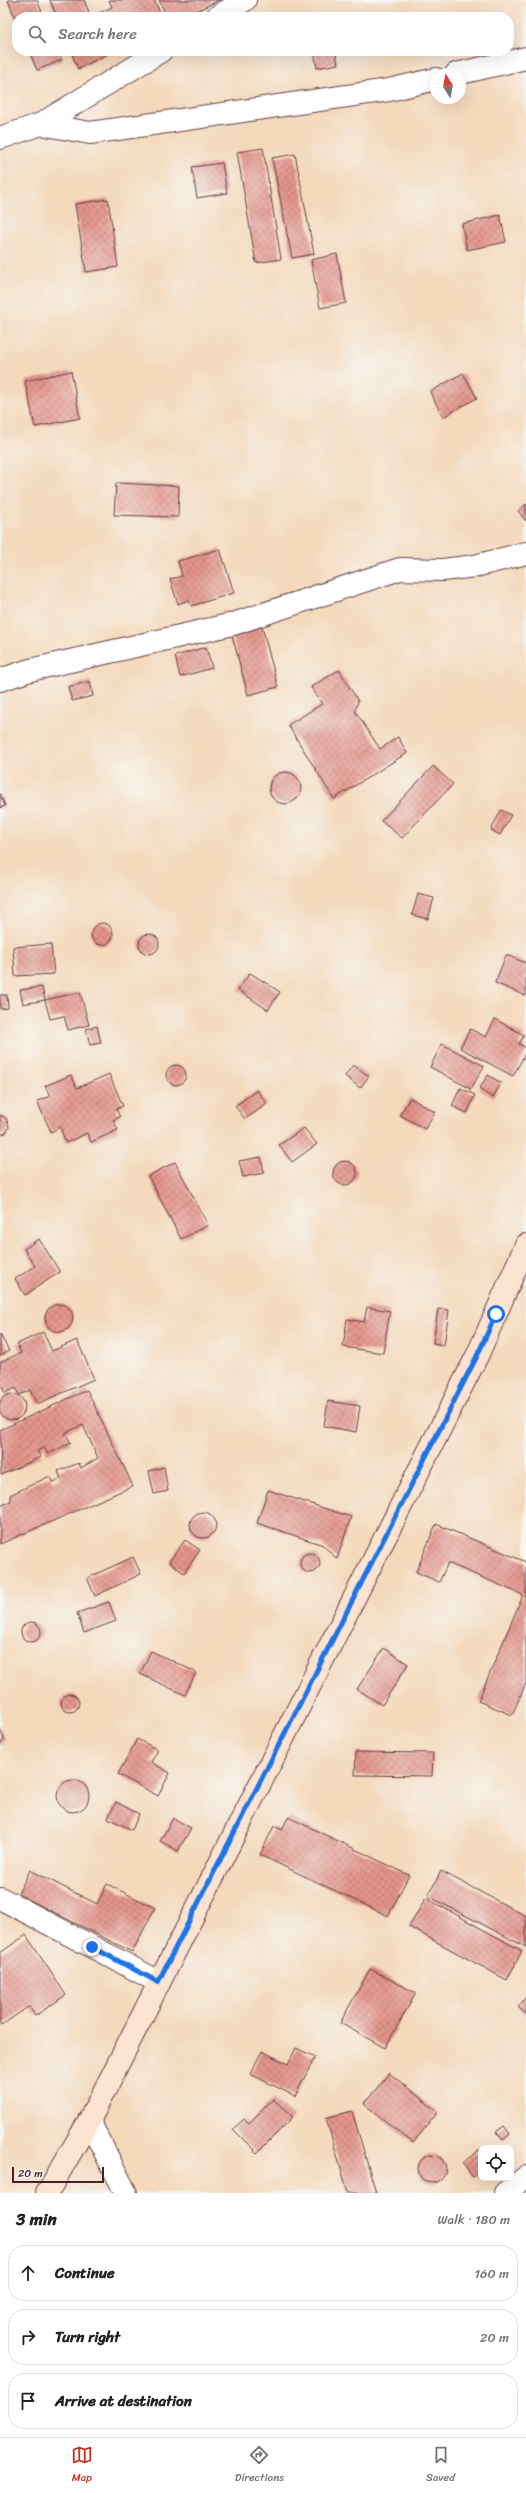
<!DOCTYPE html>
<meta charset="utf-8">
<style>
body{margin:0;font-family:Sriracha,sans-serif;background:#f2f2f2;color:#202124}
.controls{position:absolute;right:12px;bottom:12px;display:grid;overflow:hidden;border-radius:8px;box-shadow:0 4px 16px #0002}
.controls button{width:36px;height:36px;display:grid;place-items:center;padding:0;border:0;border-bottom:1px solid #e0e0e0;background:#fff;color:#202124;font:20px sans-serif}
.compass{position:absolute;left:430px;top:68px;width:36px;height:36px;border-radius:50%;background:#fff;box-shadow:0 4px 16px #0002;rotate:349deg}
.scale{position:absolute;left:12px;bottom:10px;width:92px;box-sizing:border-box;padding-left:4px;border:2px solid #4a1f2b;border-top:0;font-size:11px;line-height:14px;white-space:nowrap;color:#4a1f2b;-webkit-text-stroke:3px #f6f6f2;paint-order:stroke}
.stop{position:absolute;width:12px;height:12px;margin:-9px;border:3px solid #1a73e8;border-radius:50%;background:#fff}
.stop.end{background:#1a73e8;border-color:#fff;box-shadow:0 1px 4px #0008}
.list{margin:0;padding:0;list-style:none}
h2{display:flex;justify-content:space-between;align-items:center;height:52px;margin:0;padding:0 16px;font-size:17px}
h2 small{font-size:13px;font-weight:400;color:#757577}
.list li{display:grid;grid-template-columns:26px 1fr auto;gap:12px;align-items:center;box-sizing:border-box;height:56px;margin:0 8px 8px;padding:0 8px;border:1px solid #e0e0e0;border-radius:16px}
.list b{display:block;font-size:15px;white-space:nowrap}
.list em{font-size:13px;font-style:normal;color:#757577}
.icon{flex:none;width:22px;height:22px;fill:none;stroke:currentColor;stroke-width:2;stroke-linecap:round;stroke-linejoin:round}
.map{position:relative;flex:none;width:526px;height:2193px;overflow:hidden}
.search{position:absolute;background:#fff;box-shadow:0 4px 16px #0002;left:12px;right:12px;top:12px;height:44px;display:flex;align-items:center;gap:10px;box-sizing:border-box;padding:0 14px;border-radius:16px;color:#757577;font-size:15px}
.sheet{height:244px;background:#fff}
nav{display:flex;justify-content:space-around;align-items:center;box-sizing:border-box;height:56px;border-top:1px solid #e0e0e0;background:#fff;font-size:11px;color:#757577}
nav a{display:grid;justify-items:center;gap:2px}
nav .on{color:#c8321e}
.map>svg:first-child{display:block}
.building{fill:url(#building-cross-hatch)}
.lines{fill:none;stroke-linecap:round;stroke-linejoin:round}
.street-casing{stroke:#643b41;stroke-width:24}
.secondary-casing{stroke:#643b41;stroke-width:24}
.street{stroke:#fff;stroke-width:22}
.secondary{stroke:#fde4d1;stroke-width:22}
.route{stroke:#1a73e8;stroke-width:5}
</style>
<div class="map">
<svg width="526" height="2193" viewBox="0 0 526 2193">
<defs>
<pattern id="building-cross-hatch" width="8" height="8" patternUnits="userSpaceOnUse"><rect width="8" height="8" fill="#e4958b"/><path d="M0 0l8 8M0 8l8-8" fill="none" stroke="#bb7972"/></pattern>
</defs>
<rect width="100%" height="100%" fill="#f6f6f2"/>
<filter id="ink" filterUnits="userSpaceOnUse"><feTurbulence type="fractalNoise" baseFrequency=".025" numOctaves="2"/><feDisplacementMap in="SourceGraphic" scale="8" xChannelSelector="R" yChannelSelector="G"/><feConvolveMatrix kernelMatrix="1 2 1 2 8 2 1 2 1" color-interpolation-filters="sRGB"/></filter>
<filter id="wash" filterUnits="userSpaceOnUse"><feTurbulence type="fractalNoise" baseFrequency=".012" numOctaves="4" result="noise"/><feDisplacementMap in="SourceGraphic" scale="16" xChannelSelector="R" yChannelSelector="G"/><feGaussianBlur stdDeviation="0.9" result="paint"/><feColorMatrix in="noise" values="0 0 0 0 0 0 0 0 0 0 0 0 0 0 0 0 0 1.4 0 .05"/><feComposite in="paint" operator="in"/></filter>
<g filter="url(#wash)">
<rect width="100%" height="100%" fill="#f4d9bb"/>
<g id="blocks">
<path class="building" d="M8 0H37L44 17H17V23Z
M50 0H84L91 17H57Z
M109 0H154L162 17H91L112 7Z
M159 0H220L183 17H167Z
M29 51H58L62 60 37 70Z
M71 51H113L78 69Z
M314 51H335L338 64 317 68Z
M263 148 281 259 256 263 237 152Z
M295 154 314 254 292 258 272 158Z
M222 163 227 193 197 198 192 167Z
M108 199 118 267 86 272 75 204Z
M500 215 506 242 467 250 462 224Z
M337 254 346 303 320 308 311 260Z
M71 371 80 418 35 427 25 381Z
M463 373 477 398 443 417 430 392Z
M116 483 179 486 178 517 114 515Z
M526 504V521L518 511Z
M220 549 234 593 191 606 189 600 178 604 170 579 182 576 178 561Z
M262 627 278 687 248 695 232 635Z
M206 647 212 668 180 677 175 656Z
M339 670 358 701 355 711 380 749 398 737 407 753 334 799 288 725 322 704 311 687Z
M90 681 93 696 72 701 68 687Z
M433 766 453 784 402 838 381 821Z
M269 788a16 16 0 1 1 32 0a16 16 0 1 1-32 0Z
M0 794 5 806 0 808Z
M501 810 511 815 500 835 491 830Z
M418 894 434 898 428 919 412 915Z
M91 934a11 11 0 1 1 22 0a11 11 0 1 1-22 0Z
M139 944a10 10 0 1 1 20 0a10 10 0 1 1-20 0Z
M51 944 54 974 15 976 13 947Z
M506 955 526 963V996L495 983Z
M250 973 280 992 268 1010 238 990Z
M42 987 45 1000 23 1004 20 990Z
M80 992 89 1025 68 1030 64 1016 50 1019 45 1000Z
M0 995H7L8 1008 0 1009Z
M495 1019 524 1035 519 1044 526 1048V1052L513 1076 460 1048 470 1029 486 1037Z
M97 1026 101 1043 90 1045 86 1029Z
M442 1044 484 1066 471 1089 430 1067Z
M166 1075a10 10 0 1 1 20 0a10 10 0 1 1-20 0Z
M353 1065 369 1076 360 1088 345 1076Z
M109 1074 123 1106 116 1109 120 1117 113 1120 118 1130 91 1142 87 1133 66 1143 60 1127 51 1132 37 1101 50 1096 45 1086 71 1075 77 1088Z
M488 1075 501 1083 493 1098 479 1089Z
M460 1088 475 1095 467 1113 452 1106Z
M257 1090 267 1104 245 1119 235 1106Z
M410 1098 435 1112 425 1129 400 1115Z
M0 1115 6 1118 9 1127 6 1133 0 1135Z
M304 1128 317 1144 292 1162 279 1145Z
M261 1157 264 1173 243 1177 239 1161Z
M333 1173a12 12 0 1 1 24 0a12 12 0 1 1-24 0Z
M175 1162 208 1225 181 1239 148 1176Z
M39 1239 60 1272 25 1295 15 1279 35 1266 24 1249Z
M45 1318a14 14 0 1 1 28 0a14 14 0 1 1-28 0Z
M367 1307 390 1311 383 1353 343 1347 347 1319 364 1322Z
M438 1309 449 1310 444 1345 433 1343Z
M43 1332 52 1351 77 1340 94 1379 37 1404 30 1390 19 1395 16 1388 5 1393 0 1382V1362L21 1353 17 1344Z
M0 1334 9 1351 0 1356Z
M87 1390 133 1486 0 1544V1506L11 1501 10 1495 50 1476 53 1482 61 1479 58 1471 79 1463 81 1468 98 1458 83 1425 65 1433 71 1443 48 1454 44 1447 37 1451 41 1457 1 1475 0 1430Z
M-1 1407a13 13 0 1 1 26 0a13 13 0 1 1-26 0Z
M328 1401 360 1406 356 1432 324 1426Z
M164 1467 168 1491 154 1494 149 1471Z
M268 1490 351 1517 337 1559 323 1545 257 1523Z
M190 1525a13 13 0 1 1 26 0a13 13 0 1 1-26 0Z
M436 1524 526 1562V1683L512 1715 478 1701 523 1595 448 1563 439 1582 416 1572Z
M185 1540 200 1550 184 1573 169 1562Z
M300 1563a10 10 0 1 1 20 0a10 10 0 1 1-20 0Z
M133 1557 141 1574 95 1596 87 1578Z
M109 1602 116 1621 84 1633 77 1613Z
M21 1632a10 10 0 1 1 20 0a10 10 0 1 1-20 0Z
M384 1648 408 1664 382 1705 357 1689Z
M151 1651 196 1672 185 1695 140 1674Z
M61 1703a9 9 0 1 1 18 0a9 9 0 1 1-18 0Z
M0 1728 4 1739 0 1746Z
M137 1739 158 1750 151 1762 170 1773 158 1796 118 1774Z
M356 1752 433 1753 432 1776 355 1775Z
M57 1796a16 16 0 1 1 32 0a16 16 0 1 1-32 0Z
M116 1802 139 1814 132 1830 108 1818Z
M288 1817 409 1875 388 1916 260 1855 274 1826 282 1830Z
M173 1818 191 1828 178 1851 160 1841Z
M30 1870 97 1904 107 1884 155 1908 132 1952 18 1894Z
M441 1871 526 1916V1947L428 1896Z
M426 1898 522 1951 507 1980 409 1927Z
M26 1935 66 1995 35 2016 29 2006 2 2025 0 2022V1953Z
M370 1969 416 1993 385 2048 340 2023Z
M526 1997V2014L518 2007Z
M296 2048 315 2057 295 2096 250 2074 262 2051 288 2064Z
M389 2073 438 2112 413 2143 364 2104Z
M273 2099 293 2117 257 2153 233 2129 244 2119 249 2123Z
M352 2111 376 2193H348L326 2118Z
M504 2126 510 2134 503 2140 496 2132Z
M481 2149V2171L473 2177 462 2163Z
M418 2169a14 14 0 1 1 28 0a14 14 0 1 1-28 0Z"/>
</g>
</g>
<g filter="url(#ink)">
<use href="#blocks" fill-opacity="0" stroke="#643b41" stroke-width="1"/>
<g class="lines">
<defs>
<path id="street" d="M217 17 245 0
M456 74 526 58
M41 124 90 133 389 90 436 79
M0 138 41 124 161 51
M0 680 30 670 233 624 400 569 443 570 475 566 526 553
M0 1898 159 1982
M89 2121 126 2193
M505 2193 526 2177"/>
<path id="secondary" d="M47 2193 89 2121 478 1354 526 1245"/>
</defs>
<use href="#street" class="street-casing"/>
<use href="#secondary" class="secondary-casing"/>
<use href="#street" class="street"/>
<use href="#secondary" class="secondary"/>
</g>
</g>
<g class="lines" filter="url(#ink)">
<path class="route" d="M92 1947 158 1982 478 1354 496 1314"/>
</g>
</svg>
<div class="controls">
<button><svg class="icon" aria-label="locate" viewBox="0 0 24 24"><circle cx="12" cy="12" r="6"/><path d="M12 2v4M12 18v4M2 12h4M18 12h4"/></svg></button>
</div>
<svg class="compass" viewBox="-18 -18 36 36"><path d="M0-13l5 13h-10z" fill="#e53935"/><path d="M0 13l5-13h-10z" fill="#757577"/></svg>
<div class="scale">20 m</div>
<div class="stop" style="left:496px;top:1314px"></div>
<div class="stop end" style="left:92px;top:1947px"></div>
<div class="search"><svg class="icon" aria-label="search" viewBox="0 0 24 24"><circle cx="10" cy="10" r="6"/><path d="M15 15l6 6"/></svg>Search here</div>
</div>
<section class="sheet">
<h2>3 min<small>Walk · 180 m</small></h2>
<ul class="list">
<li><svg class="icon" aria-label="ahead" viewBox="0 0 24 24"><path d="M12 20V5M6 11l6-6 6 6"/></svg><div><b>Continue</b></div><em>160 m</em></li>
<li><svg class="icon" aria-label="right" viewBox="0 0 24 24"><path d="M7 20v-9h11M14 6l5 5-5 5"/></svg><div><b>Turn right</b></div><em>20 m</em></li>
<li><svg class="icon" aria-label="arrive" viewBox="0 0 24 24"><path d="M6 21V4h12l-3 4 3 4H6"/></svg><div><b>Arrive at destination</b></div></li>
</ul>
</section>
<nav>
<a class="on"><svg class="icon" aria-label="map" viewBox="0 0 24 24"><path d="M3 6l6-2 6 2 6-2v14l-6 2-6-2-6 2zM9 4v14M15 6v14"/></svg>Map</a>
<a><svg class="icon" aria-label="directions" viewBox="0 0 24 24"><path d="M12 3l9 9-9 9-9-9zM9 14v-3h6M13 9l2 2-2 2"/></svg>Directions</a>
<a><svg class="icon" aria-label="saved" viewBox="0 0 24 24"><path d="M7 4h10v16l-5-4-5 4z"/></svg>Saved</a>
</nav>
